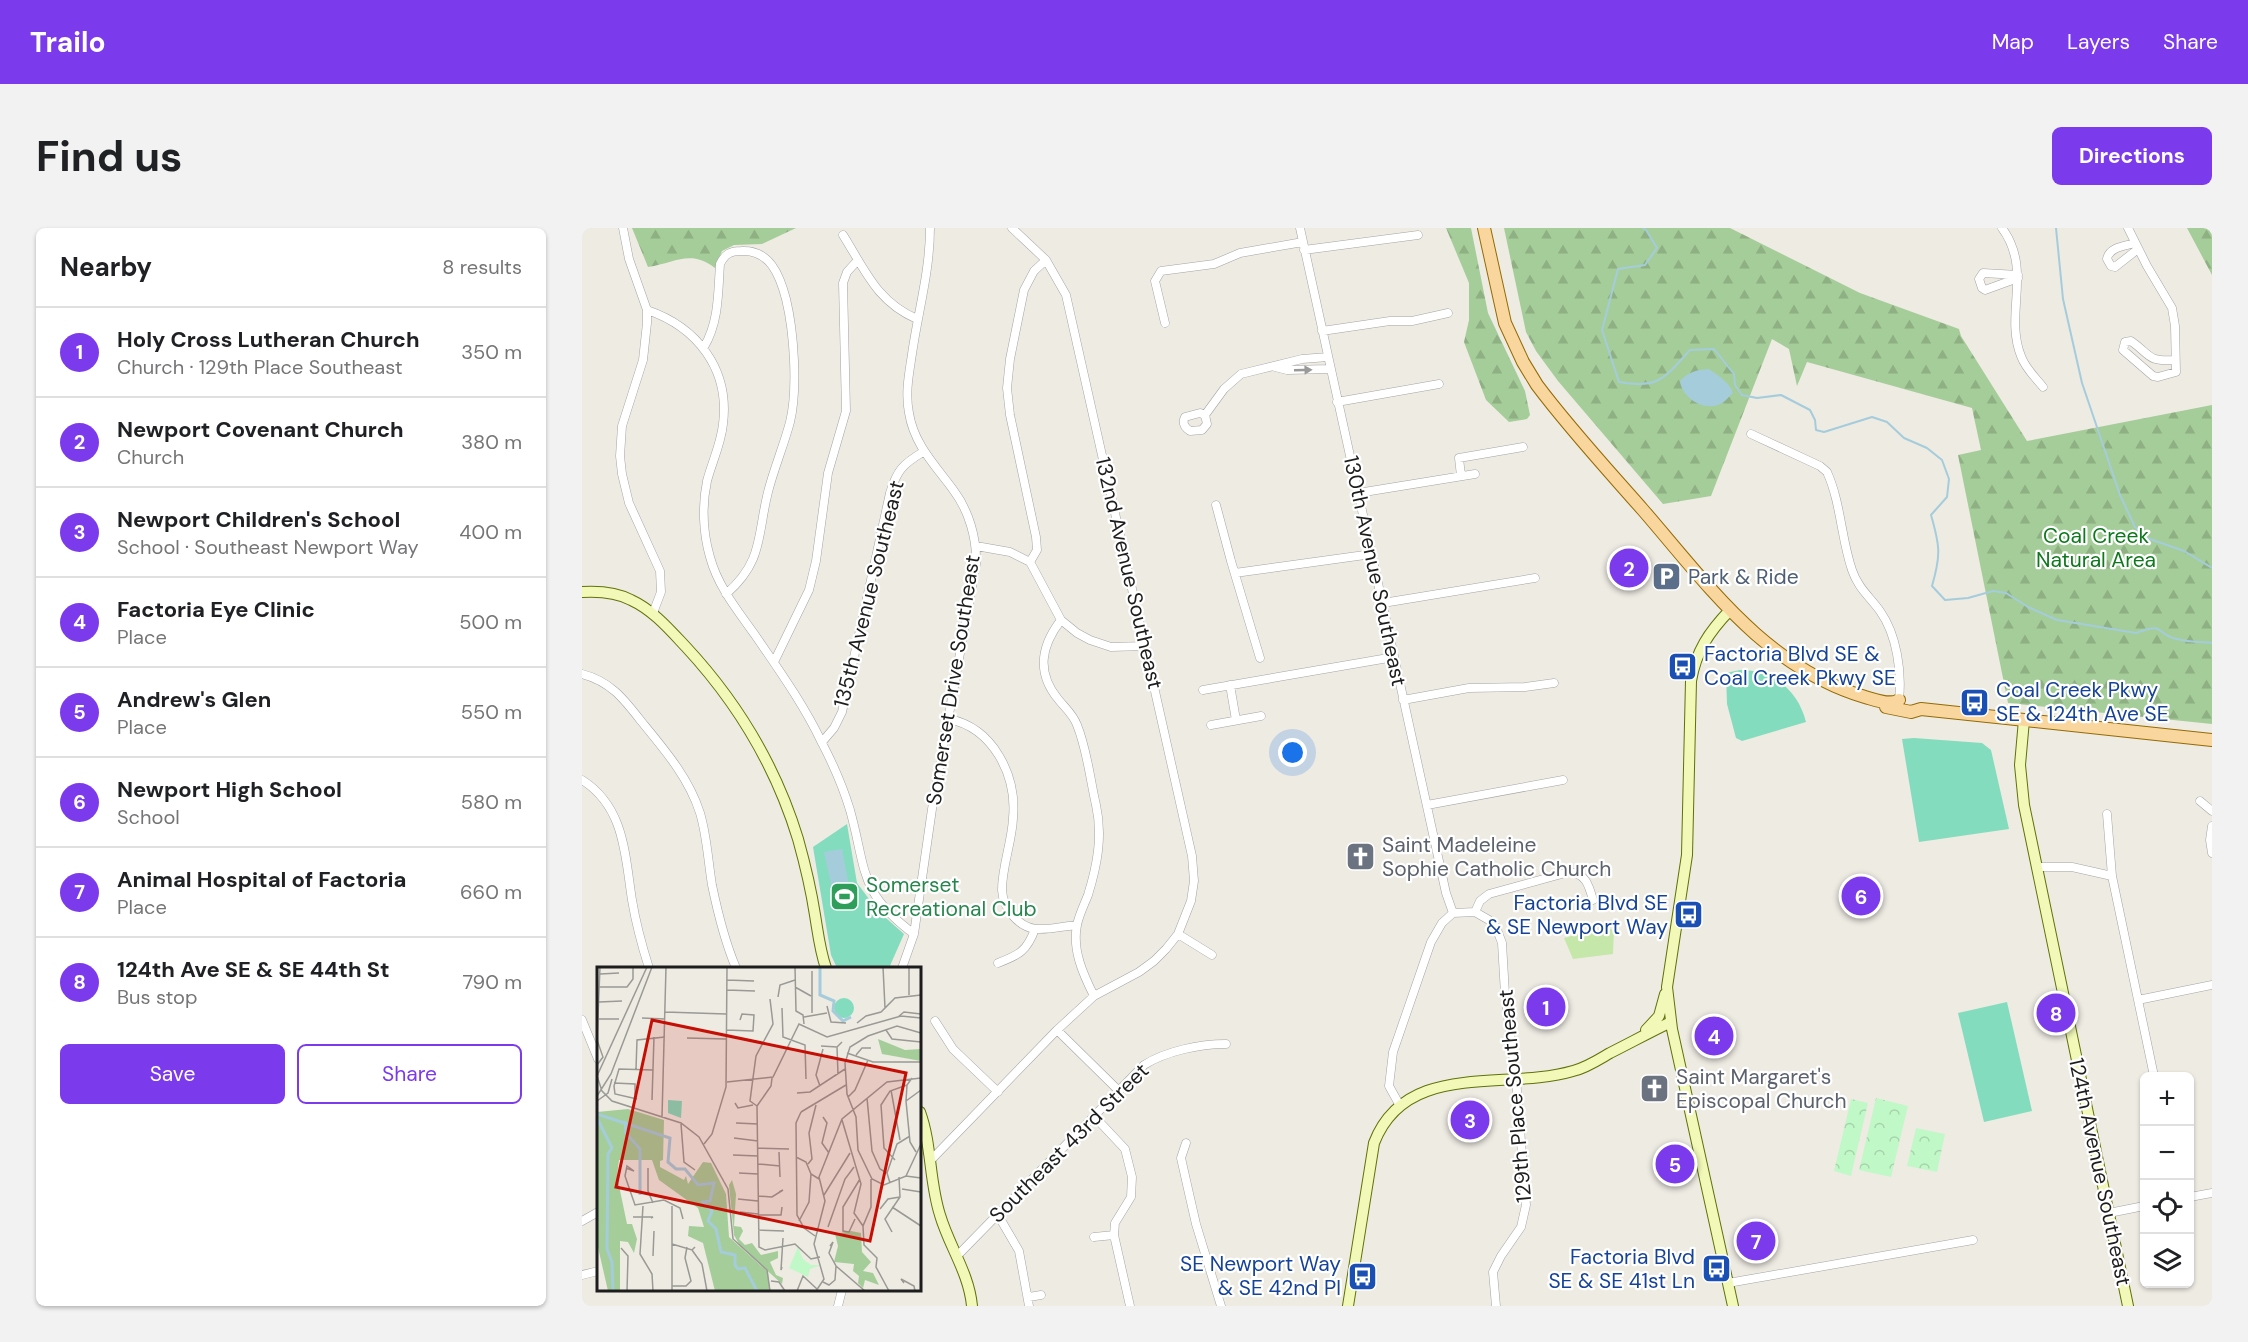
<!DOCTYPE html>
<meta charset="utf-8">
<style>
body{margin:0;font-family:"DM Sans",sans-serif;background:#f2f2f2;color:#202124}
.controls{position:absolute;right:18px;bottom:18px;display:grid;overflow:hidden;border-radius:9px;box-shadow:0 2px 4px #0004}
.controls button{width:54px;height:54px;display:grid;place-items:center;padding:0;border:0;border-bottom:2px solid #e0e0e0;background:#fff;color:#202124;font:30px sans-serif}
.you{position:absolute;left:711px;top:525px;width:21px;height:21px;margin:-15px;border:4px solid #fff;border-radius:50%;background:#1a73e8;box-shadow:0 0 0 9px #1a73e833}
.badge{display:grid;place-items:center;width:39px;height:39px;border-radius:50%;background:#7c3aed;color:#fff;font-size:20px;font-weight:700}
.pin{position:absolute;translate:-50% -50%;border:3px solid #fff;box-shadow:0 2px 6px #0006}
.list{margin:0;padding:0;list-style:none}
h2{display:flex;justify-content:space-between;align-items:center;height:78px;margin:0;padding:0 24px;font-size:26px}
h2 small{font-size:20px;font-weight:400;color:#757577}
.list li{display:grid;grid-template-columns:39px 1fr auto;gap:18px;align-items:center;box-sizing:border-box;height:90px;padding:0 24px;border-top:2px solid #e0e0e0}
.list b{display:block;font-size:22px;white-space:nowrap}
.list p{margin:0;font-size:20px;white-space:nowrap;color:#757577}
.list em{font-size:20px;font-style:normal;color:#757577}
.actions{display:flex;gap:12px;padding:18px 24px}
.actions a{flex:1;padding:14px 0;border:2px solid #7c3aed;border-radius:9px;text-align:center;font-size:21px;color:#7c3aed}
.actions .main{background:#7c3aed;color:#fff}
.icon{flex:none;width:33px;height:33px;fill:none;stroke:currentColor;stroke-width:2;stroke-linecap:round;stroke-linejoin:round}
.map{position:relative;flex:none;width:1630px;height:1078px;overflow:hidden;border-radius:9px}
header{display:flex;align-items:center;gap:36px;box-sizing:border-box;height:84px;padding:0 30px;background:#7c3aed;color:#fff}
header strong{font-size:28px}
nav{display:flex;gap:33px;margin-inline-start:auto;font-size:21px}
.intro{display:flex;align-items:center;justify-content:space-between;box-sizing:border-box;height:144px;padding:0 36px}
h1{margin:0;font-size:42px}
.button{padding:15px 27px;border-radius:9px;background:#7c3aed;color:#fff;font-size:21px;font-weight:700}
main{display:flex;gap:36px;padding:0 36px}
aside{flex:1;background:#fff;border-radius:9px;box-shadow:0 2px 4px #0004}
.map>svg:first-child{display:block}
.forest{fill:url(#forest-firs)}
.park{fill:url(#park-crowns)}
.garden{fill:#c5e7aa}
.pitch{fill:#83dcbe}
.water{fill:#a5ccdb}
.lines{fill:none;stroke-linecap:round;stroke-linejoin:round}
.stream{stroke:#a5ccdb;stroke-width:2}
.street-casing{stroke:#a4a4a4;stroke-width:9}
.secondary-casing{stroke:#607108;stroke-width:12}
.primary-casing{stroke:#936b04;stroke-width:14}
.street{stroke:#fff;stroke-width:8}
.secondary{stroke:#f1f8b8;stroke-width:10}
.primary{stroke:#f9d69d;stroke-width:12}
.oneway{fill:#999}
.labels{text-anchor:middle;stroke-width:4.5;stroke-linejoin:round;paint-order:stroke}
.park-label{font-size:21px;fill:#0e781c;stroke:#fff}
.street-label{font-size:21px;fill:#1d1d1d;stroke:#fff}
.service-label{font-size:21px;fill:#4e5e75;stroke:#fff;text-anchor:start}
.transit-label{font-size:21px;fill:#164399;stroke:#fff;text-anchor:end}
.worship-label{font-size:21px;fill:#5b616d;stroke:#fff;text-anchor:start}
.leisure-label{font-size:21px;fill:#27864d;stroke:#fff;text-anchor:start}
.inset-river{fill:none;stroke:#a5ccdb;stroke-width:3}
.inset-road{fill:none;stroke:#9a9994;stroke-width:1.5}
.view{fill:#c50f05;fill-opacity:0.15;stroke:#c50f05;stroke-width:3}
.inset-edge{fill:none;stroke:#1d1d1d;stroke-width:3}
</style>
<header>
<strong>Trailo</strong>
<nav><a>Map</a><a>Layers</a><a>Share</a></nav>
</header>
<div class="intro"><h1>Find us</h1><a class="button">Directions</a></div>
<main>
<aside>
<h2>Nearby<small>8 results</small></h2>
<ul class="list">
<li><span class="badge">1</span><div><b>Holy Cross Lutheran Church</b><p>Church · 129th Place Southeast</p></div><em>350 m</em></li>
<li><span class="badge">2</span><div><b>Newport Covenant Church</b><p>Church</p></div><em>380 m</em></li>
<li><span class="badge">3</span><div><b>Newport Children's School</b><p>School · Southeast Newport Way</p></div><em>400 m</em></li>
<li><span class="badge">4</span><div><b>Factoria Eye Clinic</b><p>Place</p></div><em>500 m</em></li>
<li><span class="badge">5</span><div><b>Andrew's Glen</b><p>Place</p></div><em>550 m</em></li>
<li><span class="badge">6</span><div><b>Newport High School</b><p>School</p></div><em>580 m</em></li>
<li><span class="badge">7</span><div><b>Animal Hospital of Factoria</b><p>Place</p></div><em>660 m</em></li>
<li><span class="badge">8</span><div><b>124th Ave SE &amp; SE 44th St</b><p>Bus stop</p></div><em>790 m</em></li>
</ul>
<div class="actions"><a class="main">Save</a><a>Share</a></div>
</aside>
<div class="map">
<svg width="1630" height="1078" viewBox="0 0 1630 1078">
<defs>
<pattern id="forest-firs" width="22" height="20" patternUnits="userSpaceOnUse" patternTransform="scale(1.5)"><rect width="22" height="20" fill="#a5cd99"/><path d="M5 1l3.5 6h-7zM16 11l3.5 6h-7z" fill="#8eb083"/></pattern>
<pattern id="park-crowns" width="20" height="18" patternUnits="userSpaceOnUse" patternTransform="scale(1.5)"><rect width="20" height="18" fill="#c1f8c8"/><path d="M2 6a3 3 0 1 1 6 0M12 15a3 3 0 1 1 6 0" fill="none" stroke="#a5d4ab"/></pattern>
</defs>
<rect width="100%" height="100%" fill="#eeebe3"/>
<path class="forest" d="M50 0H214L180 16 152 17 140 23 133 40C109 21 93 35 66 39Z
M864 0H889L906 85 943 163 948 187 945 191 927 194 904 172 882 114 887 92V55Z
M922 0H1148L1278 65 1377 101 1379 108 1445 213 1630 177V496L1426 475 1376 227 1399 222 1390 180 1225 134 1215 158 1207 121 1190 111 1129 268 1081 276 976 153 954 123 944 104Z
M1605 0H1630V47Z"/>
<path class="park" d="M1294 870 1326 878 1309 949 1277 942Z
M1269 871 1286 875 1269 948 1252 943Z
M1334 900 1363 906 1355 944 1325 938Z"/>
<path class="garden" d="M1032 701 1031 726 991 731 982 710 1003 704Z"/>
<path class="pitch" d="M1158 442C1191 442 1216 462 1224 494L1160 513 1154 510 1145 476 1144 445Z
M1332 510 1400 515 1409 522 1427 601 1337 614 1320 511Z
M265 596 275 655 296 683 322 706 307 740H255L249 727 231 619Z
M1425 774 1450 883 1402 894 1376 785Z"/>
<path class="water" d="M1126 141C1134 145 1149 156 1151 165 1147 168 1144 173 1140 175 1123 185 1100 170 1098 153 1106 144 1115 142 1126 141Z
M260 621 267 658 250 661 242 624Z"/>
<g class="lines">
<path class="stream" d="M1061 0 1064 2 1075 20 1063 37 1036 41 1020 102 1037 154C1078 161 1082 150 1108 122L1132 121 1152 146 1153 157 1160 167 1175 170 1199 167 1228 182 1233 192 1234 202 1242 204 1290 189 1305 194 1322 210 1345 220 1360 232 1367 251 1365 269 1349 287C1358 318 1359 327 1350 358L1363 372 1386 370 1411 363 1424 365 1446 379 1475 392 1554 405C1584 393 1574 407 1595 411 1606 414 1619 414 1630 415
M1474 0 1481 71 1500 155 1538 267 1553 299 1565 310 1602 323 1630 340"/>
<defs>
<path id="street" d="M41 0 47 31 65 82V95L61 132 40 198 38 228 40 246 47 275 78 343 79 364 71 385
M718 0 864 665 871 685
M1420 0C1451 42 1422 86 1439 128 1443 140 1453 149 1461 159
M1546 0 1565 38 1590 80 1593 98 1594 144 1576 149 1571 148 1541 122 1543 114 1549 113C1569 127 1565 134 1593 132
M261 7C283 42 295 74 335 91
M1553 15C1543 18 1527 19 1525 31L1529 38 1533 39 1556 21
M722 22 836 7
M1436 47 1401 45 1397 51 1400 60 1403 62 1436 50
M65 82C115 99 148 141 141 196 139 216 130 234 125 253 120 277 121 305 128 329 136 359 156 383 173 407 197 442 222 477 240 515 251 536 261 559 268 582 285 643 276 664 332 706
M583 95 573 53 579 43 632 36 658 25 721 14
M740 103 808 93H830L866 85
M122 119C137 94 136 65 138 36 143 26 148 23 159 23 188 21 198 48 204 71 212 104 216 161 208 194 202 217 192 240 186 264 175 307 182 333 144 366
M693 139 705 142 748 141
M755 174 857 156
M623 187 625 196 620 202 608 203C602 199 600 195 603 189L618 185 623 187 642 161 659 146 720 131 746 129
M1169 206 1238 238 1245 244C1259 275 1259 310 1270 342 1276 360 1288 369 1298 383 1315 407 1320 444 1317 472
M879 248 877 230 941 219
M776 265 893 246
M634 277 649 333 678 430
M394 318 428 324 448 334 479 392 495 405 508 412 529 419 563 418
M448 334 455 322 454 309 428 187 425 160 428 131 442 62 452 43 464 32
M653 345 790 326
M801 375 953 350
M479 392C459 418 454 444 476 471 483 480 491 486 495 497 505 521 508 551 514 577 521 608 515 638 506 667 502 677 497 687 495 697 490 722 501 746 512 768
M192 434 227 362 234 333 246 245 264 183 261 55 265 44 276 32
M0 446C28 453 42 471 59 493 82 521 107 550 118 585 125 608 126 633 130 657 136 686 143 714 154 740
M648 457 654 492
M621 462 812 429
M821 472 887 460 943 459 972 455
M367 491C411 500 435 547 431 590 430 614 420 638 420 662 421 680 436 699 454 701 467 702 482 698 495 697
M629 497 679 488
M240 514 252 500 260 484 308 265C315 242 321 236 341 224
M0 552C43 579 43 628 50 672 54 696 60 718 67 740
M1618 573 1630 583
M845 577 981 552
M1525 586 1530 648 1572 848
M1630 598 1628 612 1630 625
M1455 639H1490L1530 648
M893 684 898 673 907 666 987 644C1004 645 1007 658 1011 672
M596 706 630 727
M416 735C437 727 445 723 453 701
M320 740 332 706 350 581 394 336C395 311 387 283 372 263 354 238 332 217 327 185 323 165 327 146 330 126 336 84 348 43 348 0
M1556 772 1630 757
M0 792 16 831
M353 793 371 821 416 864
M475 802 536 862
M817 876 807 858 811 824 849 714 860 695 871 685 893 684 907 692 914 699 920 715 923 766 934 850 944 977 939 999 919 1028 911 1044 914 1078
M512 888 543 921 550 949 549 969 533 995 532 1007 548 1078
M604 915 599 930 606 961 614 996 639 1078
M348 933 475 802 512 768 557 744 572 733 584 721 596 706 609 673 612 653 610 628 484 67 464 32 430 0
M1608 969 1630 965
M1527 985 1562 978
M416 987 437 1023 447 1078
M0 993 16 984
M512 1009 532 1007
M376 1027 562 837C584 823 618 816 644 816
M0 1047 16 1043
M1146 1055 1391 1012
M447 1069 459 1067
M256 1078 260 1062"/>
<path id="secondary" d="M0 364C17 363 34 364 49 372 71 382 88 402 104 419 155 474 194 539 216 611 223 636 229 661 233 687 236 705 238 723 244 740
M1148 382C1127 404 1114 423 1109 453L1105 627 1085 759 1090 801 1151 1078
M1442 492 1438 537 1442 577 1546 1078
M1064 802 1077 788 1083 766
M338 884C350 917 347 953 358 987 367 1018 387 1045 390 1078
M766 1078 792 915C824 832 922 863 991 843 1004 840 1016 832 1028 825 1048 815 1068 804 1089 794"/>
<path id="primary" d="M902 0 923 95 941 134 955 157C988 201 1025 241 1061 282 1126 357 1183 439 1283 469 1294 472 1308 478 1317 472
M1304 479 1329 484 1339 481 1630 512"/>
</defs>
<use href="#street" class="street-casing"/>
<use href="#secondary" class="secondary-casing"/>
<use href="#primary" class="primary-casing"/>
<use href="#street" class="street"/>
<use href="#secondary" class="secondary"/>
<use href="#primary" class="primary"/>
</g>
<defs><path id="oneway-solid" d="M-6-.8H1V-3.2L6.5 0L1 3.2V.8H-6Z" transform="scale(1.5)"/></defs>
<use class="oneway" href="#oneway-solid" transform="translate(721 142) rotate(-2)"/>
<defs>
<symbol id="parking-square" viewBox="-11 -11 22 22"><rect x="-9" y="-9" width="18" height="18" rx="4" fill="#5c6f8a" stroke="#fff"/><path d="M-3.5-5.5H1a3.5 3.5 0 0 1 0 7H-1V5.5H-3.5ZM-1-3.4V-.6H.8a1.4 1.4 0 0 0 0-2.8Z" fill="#fff"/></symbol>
<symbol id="bus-square" viewBox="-11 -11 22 22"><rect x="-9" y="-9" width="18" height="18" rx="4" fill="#1a4fb4" stroke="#fff"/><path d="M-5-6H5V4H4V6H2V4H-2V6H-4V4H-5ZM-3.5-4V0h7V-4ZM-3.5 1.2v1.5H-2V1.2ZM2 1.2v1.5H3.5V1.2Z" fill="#fff"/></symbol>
<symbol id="church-square" viewBox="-11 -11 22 22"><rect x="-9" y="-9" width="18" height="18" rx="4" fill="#6b7280" stroke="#fff"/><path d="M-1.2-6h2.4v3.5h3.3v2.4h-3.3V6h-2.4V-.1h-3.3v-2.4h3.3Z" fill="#fff"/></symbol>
<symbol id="stadium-square" viewBox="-11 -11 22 22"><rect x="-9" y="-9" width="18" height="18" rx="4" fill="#2e9e5b" stroke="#fff"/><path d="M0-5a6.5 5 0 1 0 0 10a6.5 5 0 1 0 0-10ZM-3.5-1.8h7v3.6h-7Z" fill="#fff"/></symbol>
</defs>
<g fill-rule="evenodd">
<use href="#parking-square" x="1068" y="332" width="33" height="33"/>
<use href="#bus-square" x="1084" y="422" width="33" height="33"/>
<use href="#bus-square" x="1376" y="458" width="33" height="33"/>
<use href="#church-square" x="762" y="612" width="33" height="33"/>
<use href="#stadium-square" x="246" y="652" width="33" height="33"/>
<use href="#bus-square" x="1090" y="670" width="33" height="33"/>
<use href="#church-square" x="1056" y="844" width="33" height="33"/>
<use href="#bus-square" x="1118" y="1024" width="33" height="33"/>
<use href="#bus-square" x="764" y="1032" width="33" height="33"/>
</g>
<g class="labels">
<g class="park-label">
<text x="1514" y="315">Coal Creek<tspan x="1514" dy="24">Natural Area</tspan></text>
</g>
<g class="street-label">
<text transform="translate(793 343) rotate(78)" y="7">130th Avenue Southeast</text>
<text transform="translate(547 345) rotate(77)" y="7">132nd Avenue Southeast</text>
<text transform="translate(287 366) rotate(-76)" y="7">135th Avenue Southeast</text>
<text transform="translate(371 452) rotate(-81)" y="7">Somerset Drive Southeast</text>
<text transform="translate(933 868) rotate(-95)" y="7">129th Place Southeast</text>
<text transform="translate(487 915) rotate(-45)" y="7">Southeast 43rd Street</text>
<text transform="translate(1518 944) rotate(78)" y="7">124th Avenue Southeast</text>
</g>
<g class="service-label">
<text x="1106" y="356">Park &amp; Ride</text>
</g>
<g class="transit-label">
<text x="1122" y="433" text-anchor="start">Factoria Blvd SE &amp;<tspan x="1122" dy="24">Coal Creek Pkwy SE</tspan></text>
<text x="1414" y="469" text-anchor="start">Coal Creek Pkwy<tspan x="1414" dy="24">SE &amp; 124th Ave SE</tspan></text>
<text x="1086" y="682">Factoria Blvd SE<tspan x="1086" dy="24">&amp; SE Newport Way</tspan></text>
<text x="1113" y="1036">Factoria Blvd<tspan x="1113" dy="24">SE &amp; SE 41st Ln</tspan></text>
<text x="759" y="1043">SE Newport Way<tspan x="759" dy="24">&amp; SE 42nd Pl</tspan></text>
</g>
<g class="worship-label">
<text x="800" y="624">Saint Madeleine<tspan x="800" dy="24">Sophie Catholic Church</tspan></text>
<text x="1094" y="856">Saint Margaret's<tspan x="1094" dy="24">Episcopal Church</tspan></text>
</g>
<g class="leisure-label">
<text x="284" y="664">Somerset<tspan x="284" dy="24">Recreational Club</tspan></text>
</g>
</g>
<g transform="translate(15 739)">
<rect width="324" height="324" fill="#eeebe3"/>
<path d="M281 72 308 83 324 82V94L285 87ZM31 142 67 153 66 193 63 194V200L87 213 89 209 91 217 106 195 114 196 129 227 132 270 171 305 173 324H118L106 276 91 269 92 259 107 260 101 241 62 213 55 193H22L20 209 30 257H35L40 272 37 286 31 275 23 274V324H11L0 276V145ZM135 213 139 227 137 259 144 260 146 264 142 272 148 278 155 276 164 288 181 284V291L173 295 179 308 186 311 185 317 143 279 137 268 132 218ZM254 264 264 266 265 285 274 295 266 304 276 306 282 318 268 313 266 321 261 316 262 309 256 304 257 297 237 295 241 279 238 267Z" fill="#a5cd99"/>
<path d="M201 280 206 292 214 298H224L213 302 211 310 192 301Z" fill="#c1f8c8"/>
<path d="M237 41a10 10 0 1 1 20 0a10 10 0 1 1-20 0ZM71 133 85 134 84 151 71 146Z" fill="#83dcbe"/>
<path class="inset-river" d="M223 0V28L237 34 236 44 246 54 254 50M0 147 73 171 71 195 79 202H88L101 218 117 216 113 234 106 235 115 244 111 254 119 262 124 285 138 288V298L141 302 148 301 160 324M0 151 15 181 11 187 10 282 15 295 16 324M28 154 29 166 43 182V228"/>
<path class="inset-road" d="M198 0 199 44 206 48 207 57M286 0 288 41M312 0V28M215 4V46M3 7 22 6M130 13 157 14M2 20H30L36 12V0M198 20 214 29M130 23 158 24M181 30 183 18 198 13M2 35 25 34M230 39 234 55 249 56M185 41 186 70 208 78 209 112M68 45 129 47M207 50 230 46M301 50 307 45 324 47M45 51 68 52M2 52H22M260 56 269 49 284 45 298 31 324 28M129 63 156 64 157 48 145 47 143 53M289 63 295 72 324 75M324 66 300 59 271 69 253 80 248 96 250 127 259 150 261 183 275 212 287 218 309 209 324 211M90 71 129 72M224 79 240 80 245 75M240 80 241 107M250 86 276 95H324M259 88 265 81H274H268M0 98 6 90 0 73 3 0M39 102 40 73 68 70M0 109 5 124 15 134 84 156 102 170 131 222 136 272 170 303 173 324M0 109 50 0M315 111 310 118 309 134 313 175 319 185M130 115 176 110 202 57 230 70 304 49 324 51M17 116 38 117V128M223 119 219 108 226 82M294 123 303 173M200 126 213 125 248 102M0 129 14 107 55 0M251 130 258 123 271 93M270 131 275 184 283 202 290 206M40 132 18 127 17 119 22 102 56 103M55 133 57 70M0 134 11 126 15 112M309 134 324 123M138 136 141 141 156 138M160 139 162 280 168 283 198 277 214 292 223 290M160 139 153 134 156 111 159 89 176 57 173 32M160 139 174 119 175 111M204 145 199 156 200 248 207 261 218 269M204 145 249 118M65 150 69 0M226 150 230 156 225 176 232 186M245 153 264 217 257 246 266 259M139 156 161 157M84 157 87 195 98 203M137 171 161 174M107 177 115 167 129 120 130 0M161 181 192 182M182 185 183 210M136 188 161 189M199 190 209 195 214 207 222 212M298 193 287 181 284 138 293 124 310 118M161 197 183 199M211 197 215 192 212 166 219 138M29 201 37 204 30 199 28 209 38 238 67 233 83 241 86 252M51 201V224L56 236M142 206 161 207M309 209 324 177M274 212V240L266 259 267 278 280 291 279 300 292 324M293 216 290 206 300 177 313 169M305 222 324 225M227 228 253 186M161 229 175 230 186 223 182 225M141 232 161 234M46 239 43 287 55 307 56 324M295 240 324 259M283 242 291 232 303 230M143 245 161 247M161 248H184L185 240M40 250H36H56L54 251M258 252 252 265 246 264V240L263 212M202 254 212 235 214 207M231 260 248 212 257 200M161 263 187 264M295 265 288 252 303 230 302 210M75 277 95 283 98 280M24 281 31 289 30 324M95 283 105 297 110 324M56 289 57 264M239 299 268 324M185 300 184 303 186 271M174 314 182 315 188 324M226 315 232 318 238 313 239 299 232 286 236 275 233 279M307 316 304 312 317 319 318 324M75 319H89L94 314 88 291 90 280M75 324V239M200 324 206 309 220 322M219 324 227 312 217 277 228 234 222 210 245 152 290 115 324 111"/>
<path class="view" d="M55 53 309 106 273 274 19 220Z"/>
<rect width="324" height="324" class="inset-edge"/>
</g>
</svg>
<div class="controls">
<button>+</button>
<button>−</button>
<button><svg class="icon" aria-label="locate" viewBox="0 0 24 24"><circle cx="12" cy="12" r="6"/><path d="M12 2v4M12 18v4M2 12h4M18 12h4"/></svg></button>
<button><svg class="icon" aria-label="layers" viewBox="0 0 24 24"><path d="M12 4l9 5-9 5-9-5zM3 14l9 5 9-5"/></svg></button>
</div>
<div class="you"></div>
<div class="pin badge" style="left:964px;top:779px">1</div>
<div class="pin badge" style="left:1047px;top:340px">2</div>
<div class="pin badge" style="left:888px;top:892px">3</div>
<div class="pin badge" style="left:1132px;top:808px">4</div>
<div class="pin badge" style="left:1093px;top:936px">5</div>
<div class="pin badge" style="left:1279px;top:668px">6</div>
<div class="pin badge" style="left:1174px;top:1013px">7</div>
<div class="pin badge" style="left:1474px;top:785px">8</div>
</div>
</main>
